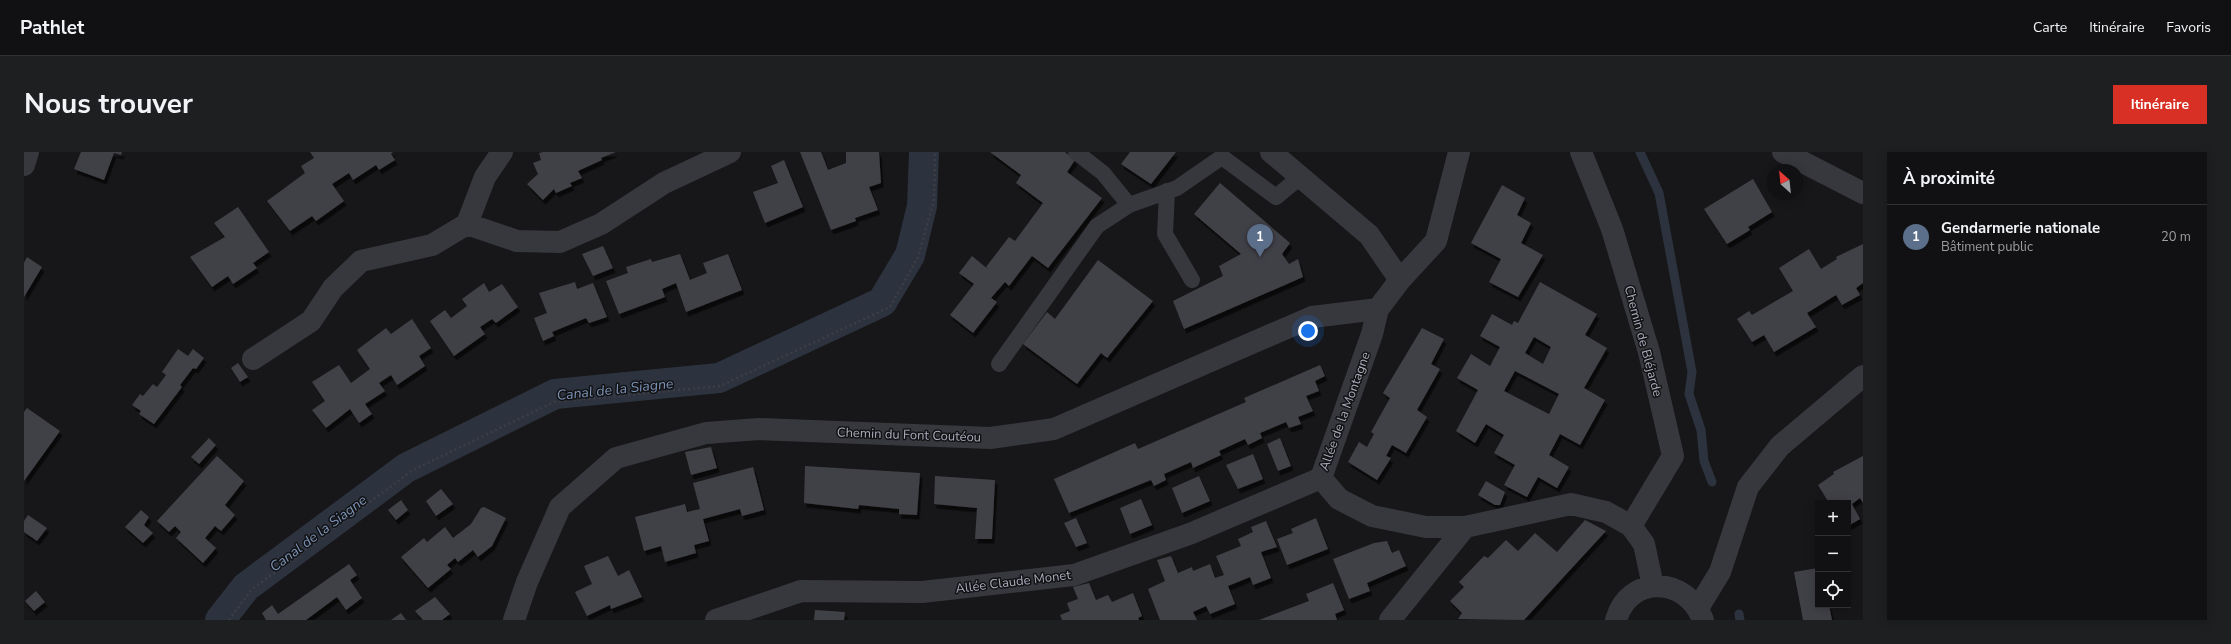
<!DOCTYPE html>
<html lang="fr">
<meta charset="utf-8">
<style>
body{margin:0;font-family:"Nunito Sans",sans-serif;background:#1e1f21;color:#f1f3f6}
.controls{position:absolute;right:12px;bottom:12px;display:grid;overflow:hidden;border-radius:0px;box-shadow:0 2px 10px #0003}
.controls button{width:36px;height:36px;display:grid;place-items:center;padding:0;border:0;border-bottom:1px solid #303133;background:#111113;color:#f1f3f6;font:20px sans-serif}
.compass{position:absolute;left:1743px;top:12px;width:36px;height:36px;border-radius:50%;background:#111113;box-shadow:0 2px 10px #0003;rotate:333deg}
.you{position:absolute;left:1284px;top:179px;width:14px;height:14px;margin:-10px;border:3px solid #fff;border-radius:50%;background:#1a73e8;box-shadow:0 0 0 6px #1a73e833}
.badge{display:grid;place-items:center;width:26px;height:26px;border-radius:50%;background:#d93025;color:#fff;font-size:13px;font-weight:700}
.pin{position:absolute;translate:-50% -33px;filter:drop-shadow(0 1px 2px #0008)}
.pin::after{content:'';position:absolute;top:21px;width:14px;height:12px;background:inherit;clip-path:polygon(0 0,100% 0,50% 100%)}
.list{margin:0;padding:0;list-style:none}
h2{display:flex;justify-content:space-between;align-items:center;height:52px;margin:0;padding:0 16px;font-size:17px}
h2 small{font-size:13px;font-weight:400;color:#9c9da0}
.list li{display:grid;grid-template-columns:26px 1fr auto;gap:12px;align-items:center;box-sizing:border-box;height:64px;padding:0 16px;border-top:1px solid #303133}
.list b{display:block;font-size:15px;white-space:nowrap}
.list p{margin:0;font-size:13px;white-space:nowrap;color:#9c9da0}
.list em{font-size:13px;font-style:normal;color:#9c9da0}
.icon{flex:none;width:22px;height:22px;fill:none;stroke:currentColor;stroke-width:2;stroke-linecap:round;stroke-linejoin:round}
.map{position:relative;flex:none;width:1839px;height:468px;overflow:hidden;border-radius:0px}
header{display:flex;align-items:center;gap:24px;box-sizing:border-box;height:56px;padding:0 20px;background:#111113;border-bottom:1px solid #303133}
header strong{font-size:19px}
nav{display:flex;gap:22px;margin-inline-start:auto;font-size:14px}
.intro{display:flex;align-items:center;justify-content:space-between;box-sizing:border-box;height:96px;padding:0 24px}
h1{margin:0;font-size:28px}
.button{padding:10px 18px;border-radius:0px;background:#d93025;color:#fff;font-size:14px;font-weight:700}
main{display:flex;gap:24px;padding:0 24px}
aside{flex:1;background:#111113;border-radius:0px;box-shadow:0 2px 10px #0003}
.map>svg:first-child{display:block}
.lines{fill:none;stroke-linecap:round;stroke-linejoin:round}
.stream{stroke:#2c333e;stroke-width:9}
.canal{stroke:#2c333e;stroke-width:30}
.building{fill:#414046;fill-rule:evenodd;filter:url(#shadow)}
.path{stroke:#3d3e45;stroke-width:2.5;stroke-dasharray:2 3;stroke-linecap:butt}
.service{stroke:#37373e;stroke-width:16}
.minor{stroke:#37373e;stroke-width:22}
.tertiary{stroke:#37373e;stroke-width:22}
.labels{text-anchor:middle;stroke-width:3;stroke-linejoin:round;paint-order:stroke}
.street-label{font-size:13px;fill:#a8abba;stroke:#121214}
.water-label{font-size:14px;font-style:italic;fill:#7d94b7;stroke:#121214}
</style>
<header>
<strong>Pathlet</strong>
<nav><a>Carte</a><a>Itinéraire</a><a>Favoris</a></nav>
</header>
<div class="intro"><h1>Nous trouver</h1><a class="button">Itinéraire</a></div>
<main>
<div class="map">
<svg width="1839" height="468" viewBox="0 0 1839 468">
<defs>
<filter id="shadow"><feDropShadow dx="2.5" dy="4.5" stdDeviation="0" flood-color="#0009"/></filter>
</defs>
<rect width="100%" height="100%" fill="#171719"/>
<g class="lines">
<path class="stream" d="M1616 0 1635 41 1668 220 1665 242 1677 278 1680 309 1688 330
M1715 462 1716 468"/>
<path class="canal" d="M196 468 222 435 382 316 531 242 695 226 858 150 886 103 898 54 900 0"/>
</g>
<path class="building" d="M57 0H98L97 3 90 1 80 28 50 17Z
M286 0H369L367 2 371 8 355 18 352 13 329 28 325 21 308 32 320 49 292 69 288 64 266 79 243 49 281 21 277 14 290 6Z
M519 0H592L577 6 578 8 554 19 558 26 546 31 548 34 532 41 530 37 519 48 503 32 514 22 509 11 517 8 515 1Z
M776 0H797L804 18 822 11V0H855L857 31 845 35 854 58 831 66 832 69 807 78Z
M966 0H1041L1051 8 1043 20 1078 46 1024 116 1008 104 985 134 981 130 967 146 973 150 949 181 926 163 950 132 935 121 948 104 965 118 962 115 985 85 991 89 1019 51 992 31 997 23Z
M1106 0H1152L1127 32 1097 12Z
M760 8 779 55 741 71 729 40 754 31 747 14Z
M1729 27 1748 60 1724 75 1726 78 1703 92 1680 57Z
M1196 31 1266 91 1258 102 1265 112 1274 107 1279 125 1160 177 1149 149 1199 124 1195 114 1217 102 1170 62Z
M1478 33 1501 46 1493 63 1507 71 1497 91 1519 103 1494 145 1465 130 1477 107 1447 91Z
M214 55 245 100 229 111 233 116 209 132 204 124 188 135 166 105 201 85 190 71Z
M1839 92V131L1832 136 1836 143 1818 153 1812 143 1783 161 1792 175 1750 200 1740 183 1728 190 1713 167 1725 159 1728 163 1769 139 1755 116 1785 97 1797 117 1813 107 1812 105Z
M579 94 589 116 569 124 558 102Z
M656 102 666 128 683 121 679 111 704 102 718 138 662 160 652 131 638 137 641 145 595 162 582 129 604 121 602 115 627 107 628 110Z
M3 105 18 115 0 145V111Z
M1074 108 1129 149 1083 206 1077 201 1053 232 999 192 1023 160 1031 167Z
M551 130 553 137 569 131 583 165 565 171 562 166 528 180 530 184 519 189 510 166 523 161 515 141Z
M1516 130 1573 162 1561 183 1583 196 1560 236 1581 248 1556 293 1536 282 1525 303 1545 315 1533 336 1514 325 1503 345 1480 333 1491 313 1470 301 1480 283 1462 272 1451 291 1432 279 1454 238 1433 226 1447 202 1466 214 1476 195 1456 184 1468 162 1488 173 1490 169 1494 171ZM1510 185 1527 195 1519 212 1501 201ZM1491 219 1535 242 1525 262 1480 239Z
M460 131 465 140 478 132 494 155 472 171 468 167 456 175 461 182 430 204 406 169 421 158 427 166 443 154 438 147Z
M388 167 407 196 395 204 401 214 373 233 367 223 355 231 361 239 341 252 348 262 335 271 326 257 302 276 288 258 301 249 288 230 315 213 327 231 346 217 333 198 362 176 367 182Z
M1398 176 1420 187 1407 212 1416 217 1393 258 1403 265 1382 301 1368 293 1362 304 1367 306 1353 328 1324 310 1335 290 1343 295 1350 282 1347 280 1366 246 1359 241Z
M154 197 164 204 169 197 180 206 172 217 169 216 156 233 158 235 130 272 115 262 117 259 108 253 116 242 119 244 129 232 133 235 142 223 138 220Z
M214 211 224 225 216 230 207 216Z
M1296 213 1301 224 1291 229 1295 239 1282 244 1289 259 1274 265 1277 272 1265 276 1262 270 1236 281 1238 286 1224 293 1221 287 1195 299 1197 303 1169 316 1167 310 1140 322 1142 328 1130 334 1127 328 1045 361 1030 327 1111 291 1114 297 1222 250 1220 246Z
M3 256 36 279 0 329V260Z
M185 286 192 293 175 312 167 305Z
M1256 286 1267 314 1254 319 1243 292Z
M687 295 693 316 667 323 661 300Z
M1229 302 1239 327 1214 337 1202 313Z
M193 304 220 329 201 353 211 363 197 379 191 374 181 386 192 396 179 411 152 386 157 380 151 374 145 380 133 369Z
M1839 304V351L1836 346 1828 352 1836 367 1824 374V351H1805L1794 333 1810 322 1809 320Z
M781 314 896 321 893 363 875 362V357L835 353 834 357 780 351Z
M729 315 740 358 718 364 716 357 679 367 685 389 670 393 672 401 641 410 637 394 620 399 611 365 661 352 663 360 676 357 669 331Z
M911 324 971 328 968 387H951L953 356 910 352Z
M1175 324 1186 349 1158 361 1148 336Z
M1462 329 1481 340 1476 353H1471L1454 343Z
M417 337 429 352 412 364 402 349Z
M1117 347 1128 373 1106 382 1096 356Z
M377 348 384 358 372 368 364 358Z
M460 355 482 366 468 394 454 405 449 398 434 410 431 406 423 413 427 417 404 436 377 405 400 386 403 390 421 375 429 386 447 372 457 356Z
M117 358 125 365 120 373 129 381 119 391 101 375Z
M4 363 23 376 13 389 0 380V369Z
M1052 366 1063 391 1052 395 1040 371Z
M1292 366 1304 397 1263 413 1253 387 1269 381 1267 377Z
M1561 368 1582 379 1500 468 1434 467 1438 461 1426 449 1440 435 1435 430 1460 404 1464 406 1482 388 1494 399 1511 381 1533 400Z
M1242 369 1253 395 1237 400 1247 426 1229 433 1226 425 1204 434 1211 452 1186 462 1182 454 1169 460 1173 468H1136L1124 437 1141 429 1133 408 1147 404 1154 421 1168 415 1169 419 1186 412 1191 426 1200 423 1192 404 1217 394 1214 387 1229 380 1227 375Z
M1363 389 1368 401 1375 398 1382 414 1343 431 1346 439 1325 447 1309 407 1350 391Z
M584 404 594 424 605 418 618 445 587 457 586 453 563 464 551 440 568 432 560 414Z
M325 412 333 423 326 428 338 446 322 458 313 445 282 468H242L238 461 248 453 254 462Z
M1794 416V453H1805L1808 468H1779L1770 420Z
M1065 431 1072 448 1084 443 1088 450 1109 441 1118 464 1114 466 1115 468H1038L1036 463 1046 459 1043 451 1054 447 1049 435Z
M1309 431 1320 458 1311 462 1313 468H1235L1285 449 1282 442Z
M12 439 21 450 10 459 1 449Z
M411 445 426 462 418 468H399L391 459Z
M791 458 821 460 820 468H790Z
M377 461 382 468H367Z"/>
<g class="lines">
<path class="path" d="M205 468 227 438 389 318 530 250 696 234 866 155 894 105 910 48 911 0"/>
<path class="service" d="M1052 0 1079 21 1105 53
M1143 39 1141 82 1168 128
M975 212 1073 74 1105 53 1153 36 1198 5 1252 45 1276 25"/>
<path class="minor" d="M1247 0 1345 83 1376 128
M1435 0 1412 89 1376 128 1354 157 1348 182 1297 326 1315 347 1348 364 1402 375H1441L1547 352 1582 360 1607 374 1620 392 1629 434
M1759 0 1839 41
M0 13 4 0
M443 72 493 89 536 90 577 72 640 31 706 0
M229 207 287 169 309 136 337 109 408 93 443 72 461 25 478 0
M1674 456 1696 420 1724 335 1756 294 1839 224
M490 468 503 430 536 355 592 306 682 281 735 277 966 286 1030 277 1288 165 1354 157
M692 468 777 439 898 440 1050 423 1168 381 1297 326
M1366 468 1441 375
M1592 468C1605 422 1663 424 1679 468"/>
<path class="tertiary" d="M1557 0 1588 77 1625 200 1649 304 1607 374"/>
</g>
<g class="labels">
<g class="street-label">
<text transform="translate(1620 189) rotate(75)" y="5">Chemin de Bléjarde</text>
<text transform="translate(1320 259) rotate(-70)" y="5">Allée de la Montagne</text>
<text transform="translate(885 282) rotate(2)" y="5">Chemin du Font Coutéou</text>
<text transform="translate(989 429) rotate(-7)" y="5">Allée Claude Monet</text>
</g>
<g class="water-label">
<text transform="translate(591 237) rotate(-6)" y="5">Canal de la Siagne</text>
<text transform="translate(294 381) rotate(-37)" y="5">Canal de la Siagne</text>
</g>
</g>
</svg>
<div class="controls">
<button>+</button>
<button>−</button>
<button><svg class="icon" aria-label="locate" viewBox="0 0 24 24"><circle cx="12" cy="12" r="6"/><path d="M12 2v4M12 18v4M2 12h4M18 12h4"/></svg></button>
</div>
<svg class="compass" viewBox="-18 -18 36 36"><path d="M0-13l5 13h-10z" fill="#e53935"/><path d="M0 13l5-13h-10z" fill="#9c9da0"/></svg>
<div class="you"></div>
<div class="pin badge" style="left:1236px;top:105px;background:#5c6f8a">1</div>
</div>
<aside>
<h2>À proximité<small></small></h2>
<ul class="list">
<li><span class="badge" style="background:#5c6f8a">1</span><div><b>Gendarmerie nationale</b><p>Bâtiment public</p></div><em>20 m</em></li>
</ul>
</aside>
</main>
